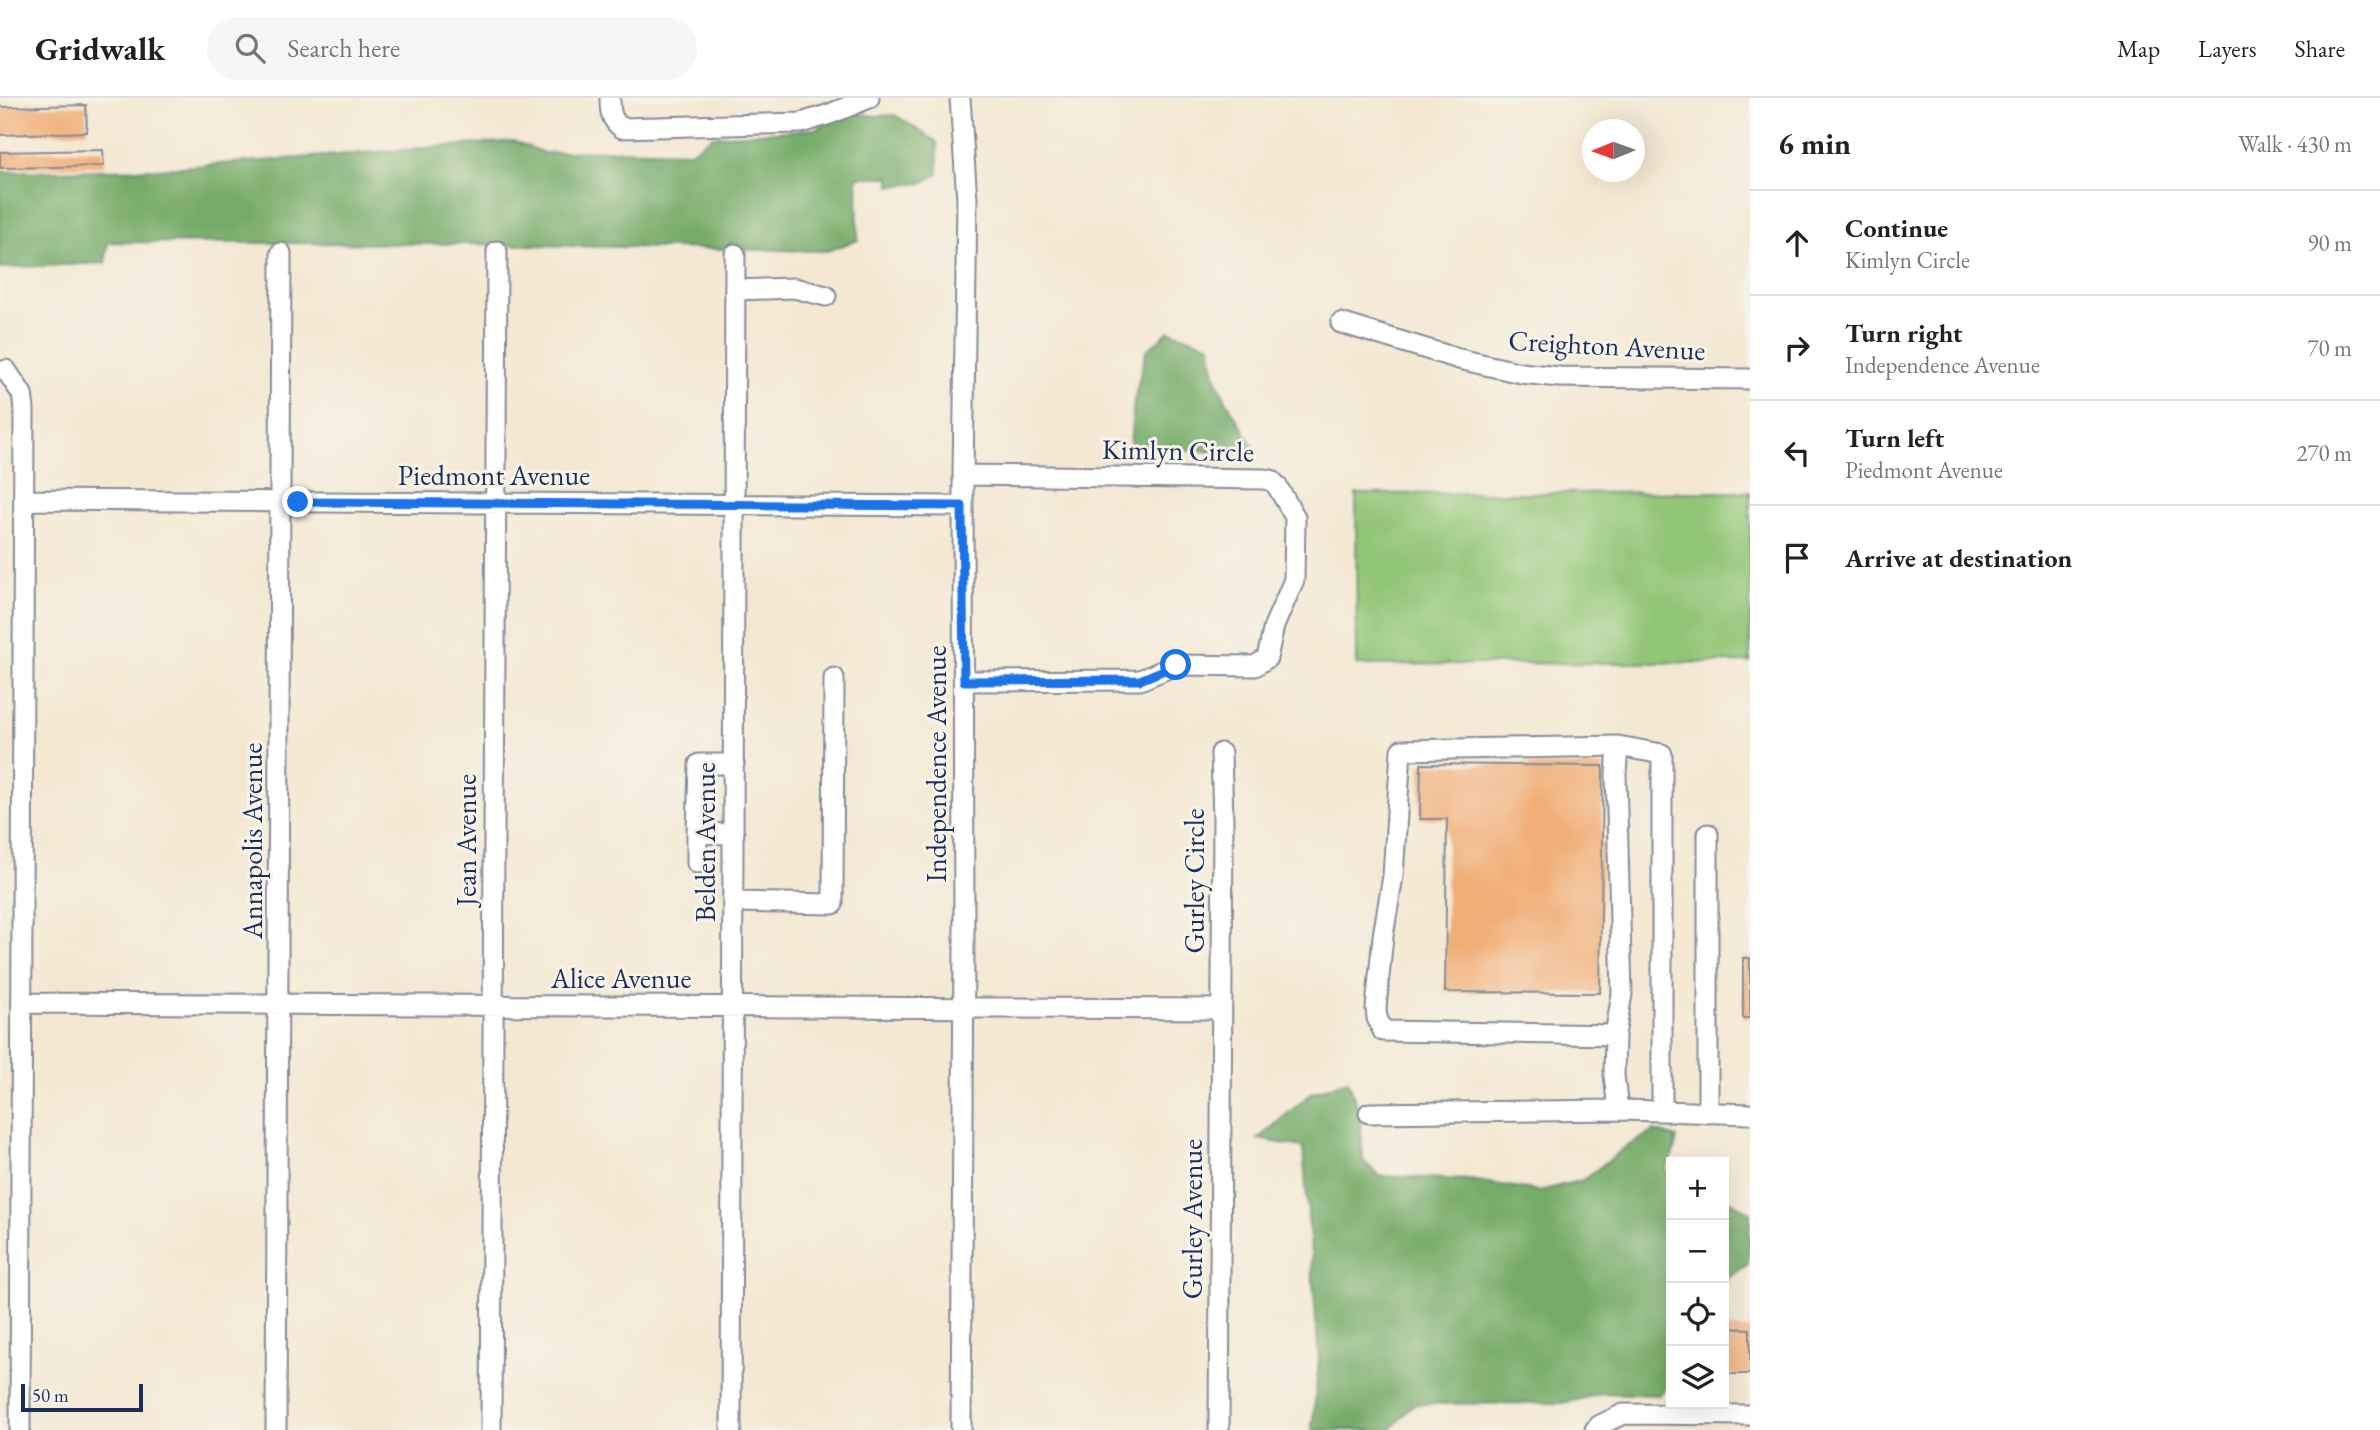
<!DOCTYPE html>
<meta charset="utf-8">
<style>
body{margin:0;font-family:"EB Garamond",serif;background:#f6f6f6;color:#222}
.controls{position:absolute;right:21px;bottom:21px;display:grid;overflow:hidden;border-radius:0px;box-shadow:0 7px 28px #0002}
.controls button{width:63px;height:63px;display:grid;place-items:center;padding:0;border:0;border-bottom:2px solid #e0e0e0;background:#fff;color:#222;font:35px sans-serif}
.compass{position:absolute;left:1582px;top:21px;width:63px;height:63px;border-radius:50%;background:#fff;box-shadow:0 7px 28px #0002;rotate:269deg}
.scale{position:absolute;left:21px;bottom:18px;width:122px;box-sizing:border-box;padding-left:7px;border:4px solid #1b2f5e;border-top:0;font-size:19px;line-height:24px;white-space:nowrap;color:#1b2f5e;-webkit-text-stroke:5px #f7f3e8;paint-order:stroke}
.stop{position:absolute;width:21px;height:21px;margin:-16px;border:5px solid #1a73e8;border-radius:50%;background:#fff}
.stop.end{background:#1a73e8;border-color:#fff;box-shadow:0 2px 7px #0008}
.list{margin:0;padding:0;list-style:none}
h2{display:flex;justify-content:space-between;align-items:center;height:91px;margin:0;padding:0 28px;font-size:30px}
h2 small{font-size:23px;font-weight:400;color:#767676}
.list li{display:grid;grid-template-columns:46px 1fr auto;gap:21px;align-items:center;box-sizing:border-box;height:105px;padding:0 28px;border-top:2px solid #e0e0e0}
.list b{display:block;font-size:26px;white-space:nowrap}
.list p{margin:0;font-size:23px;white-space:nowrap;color:#767676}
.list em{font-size:23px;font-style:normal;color:#767676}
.icon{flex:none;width:38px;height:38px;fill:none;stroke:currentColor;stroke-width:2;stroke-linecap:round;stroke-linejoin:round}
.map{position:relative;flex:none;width:1750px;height:1332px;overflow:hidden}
header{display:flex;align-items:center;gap:42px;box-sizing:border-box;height:98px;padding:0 35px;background:#fff;border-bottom:2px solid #e0e0e0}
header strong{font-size:33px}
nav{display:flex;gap:38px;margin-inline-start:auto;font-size:24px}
.search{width:490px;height:63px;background:#f6f6f6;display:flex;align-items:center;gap:18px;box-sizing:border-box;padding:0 24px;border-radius:38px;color:#767676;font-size:26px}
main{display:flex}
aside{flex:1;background:#fff}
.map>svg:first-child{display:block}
.green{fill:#92c677;stroke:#567a6a;stroke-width:2}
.forest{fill:#75ab68;stroke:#486d63;stroke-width:2}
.building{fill:#f1ae77}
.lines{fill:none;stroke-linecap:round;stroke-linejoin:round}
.minor-casing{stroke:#888c98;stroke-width:23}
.minor{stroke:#fff;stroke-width:19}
.route{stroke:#1a73e8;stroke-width:9}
.labels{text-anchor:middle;stroke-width:6;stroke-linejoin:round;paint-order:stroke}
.street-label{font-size:28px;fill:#1b2f5e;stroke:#f7f3e8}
</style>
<header>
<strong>Gridwalk</strong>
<div class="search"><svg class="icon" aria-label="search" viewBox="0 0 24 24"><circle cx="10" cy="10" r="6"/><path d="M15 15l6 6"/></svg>Search here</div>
<nav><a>Map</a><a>Layers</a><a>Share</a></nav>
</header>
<main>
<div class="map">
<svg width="1750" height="1332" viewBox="0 0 1750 1332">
<rect width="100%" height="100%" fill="#f7f3e8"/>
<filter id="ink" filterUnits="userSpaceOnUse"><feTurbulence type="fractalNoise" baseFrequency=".0143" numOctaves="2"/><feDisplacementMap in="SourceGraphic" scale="14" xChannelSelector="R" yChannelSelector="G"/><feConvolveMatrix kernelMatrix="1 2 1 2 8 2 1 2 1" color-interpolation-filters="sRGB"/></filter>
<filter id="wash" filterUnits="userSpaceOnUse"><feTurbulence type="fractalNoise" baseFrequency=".00686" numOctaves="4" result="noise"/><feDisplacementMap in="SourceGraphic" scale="28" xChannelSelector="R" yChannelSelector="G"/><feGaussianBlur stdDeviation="1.57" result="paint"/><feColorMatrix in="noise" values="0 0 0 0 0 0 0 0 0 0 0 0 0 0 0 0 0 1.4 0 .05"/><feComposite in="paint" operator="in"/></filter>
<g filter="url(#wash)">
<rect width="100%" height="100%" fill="#f4e8d3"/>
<path class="green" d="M1750 394V564L1357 567 1356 396Z"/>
<path class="forest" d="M850 14 875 18 895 17 937 44 938 76 922 85 890 88V79H857L858 142 827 153 473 146 108 144 105 165 0 170V74L157 71 514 43 544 55 612 52 690 54 713 38 815 31Z
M1169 233 1211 247C1211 290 1238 318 1256 354L1224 357 1200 352 1160 354 1130 349 1134 303 1146 253Z
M1348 982 1360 1017 1363 1063 1380 1078 1470 1082 1539 1093 1583 1082 1626 1049 1654 1033 1677 1040 1672 1060 1665 1071 1671 1083V1285L1659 1297 1603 1295 1565 1305 1414 1306 1390 1332H1312L1319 1261 1303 1049 1258 1041 1312 995Z
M1724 1099 1750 1114 1748 1166 1724 1183Z"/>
<g id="blocks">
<path class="building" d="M86 7 87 34 0 37V9Z
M103 52 104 68 0 70V54Z
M1421 666 1603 668 1600 895 1445 894 1447 721H1420Z
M1743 860H1750V920H1743Z
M1724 1230 1750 1231V1276H1724Z"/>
</g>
</g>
<g filter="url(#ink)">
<use href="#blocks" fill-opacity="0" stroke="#888c98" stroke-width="2"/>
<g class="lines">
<defs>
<path id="minor" d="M610 0C610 14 611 22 622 30L801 25 830 16 869 0
M960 0 967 102 963 377 964 850 961 1332
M736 192 794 190 826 198
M1341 225 1459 261 1521 275 1559 279 1750 281
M6 272 22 296 24 311 20 1332
M963 377 1263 381 1271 382 1277 388 1295 419 1294 482 1274 528 1267 560 1255 568 1176 567 1140 582 964 583
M25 402 963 408
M1618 648 1662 656V1013L1750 1016
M734 736 697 735 699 666H734
M697 765V735
M733 804 833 806 834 580
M22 905 1221 911
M1615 937 1383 933 1377 920 1376 910 1383 838 1393 778 1401 652 1618 648 1616 676 1622 896 1615 937 1614 977 1618 1012 1662 1013
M1369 1015 1618 1012
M1708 1015V736
M276 1332 281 155
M491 1332 497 153
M731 1332 735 156
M1219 1332 1223 721 1221 655
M1595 1332 1600 1327 1623 1316 1750 1317"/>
</defs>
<use href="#minor" class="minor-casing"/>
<use href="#minor" class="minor"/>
</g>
</g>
<g class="lines" filter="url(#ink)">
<path class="route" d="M298 404 962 408 964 583 1140 582 1176 567"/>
</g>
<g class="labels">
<g class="street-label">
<text transform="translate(1607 247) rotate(3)" y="10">Creighton Avenue</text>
<text transform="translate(1178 352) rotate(1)" y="10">Kimlyn Circle</text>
<text x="494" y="387">Piedmont Avenue</text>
<text transform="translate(936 666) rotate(-90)" y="10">Independence Avenue</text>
<text transform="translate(466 742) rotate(-90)" y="10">Jean Avenue</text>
<text transform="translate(252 743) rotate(-90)" y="10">Annapolis Avenue</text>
<text transform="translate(705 744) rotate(-90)" y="10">Belden Avenue</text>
<text transform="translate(1194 783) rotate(-90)" y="10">Gurley Circle</text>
<text x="621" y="890">Alice Avenue</text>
<text transform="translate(1192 1121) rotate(-90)" y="10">Gurley Avenue</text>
</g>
</g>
</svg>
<div class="controls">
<button>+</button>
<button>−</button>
<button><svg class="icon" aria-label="locate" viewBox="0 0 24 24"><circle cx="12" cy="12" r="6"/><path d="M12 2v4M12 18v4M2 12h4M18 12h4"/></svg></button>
<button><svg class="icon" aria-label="layers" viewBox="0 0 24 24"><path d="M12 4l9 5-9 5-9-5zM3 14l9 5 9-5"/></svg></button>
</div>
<svg class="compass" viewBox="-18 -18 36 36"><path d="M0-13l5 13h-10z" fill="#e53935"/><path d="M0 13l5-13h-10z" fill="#767676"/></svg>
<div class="scale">50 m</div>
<div class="stop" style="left:1176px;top:567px"></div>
<div class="stop end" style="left:298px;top:404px"></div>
</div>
<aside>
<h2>6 min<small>Walk · 430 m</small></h2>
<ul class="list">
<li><svg class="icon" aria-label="ahead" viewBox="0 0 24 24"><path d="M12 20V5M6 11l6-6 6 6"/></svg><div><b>Continue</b><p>Kimlyn Circle</p></div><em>90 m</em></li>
<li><svg class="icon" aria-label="right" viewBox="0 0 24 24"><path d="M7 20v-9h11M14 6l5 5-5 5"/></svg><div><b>Turn right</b><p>Independence Avenue</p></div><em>70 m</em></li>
<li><svg class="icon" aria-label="left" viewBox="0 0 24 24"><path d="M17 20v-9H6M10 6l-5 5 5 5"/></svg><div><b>Turn left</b><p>Piedmont Avenue</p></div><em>270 m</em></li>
<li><svg class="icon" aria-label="arrive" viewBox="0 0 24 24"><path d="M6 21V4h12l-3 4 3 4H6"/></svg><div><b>Arrive at destination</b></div></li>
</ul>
</aside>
</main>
